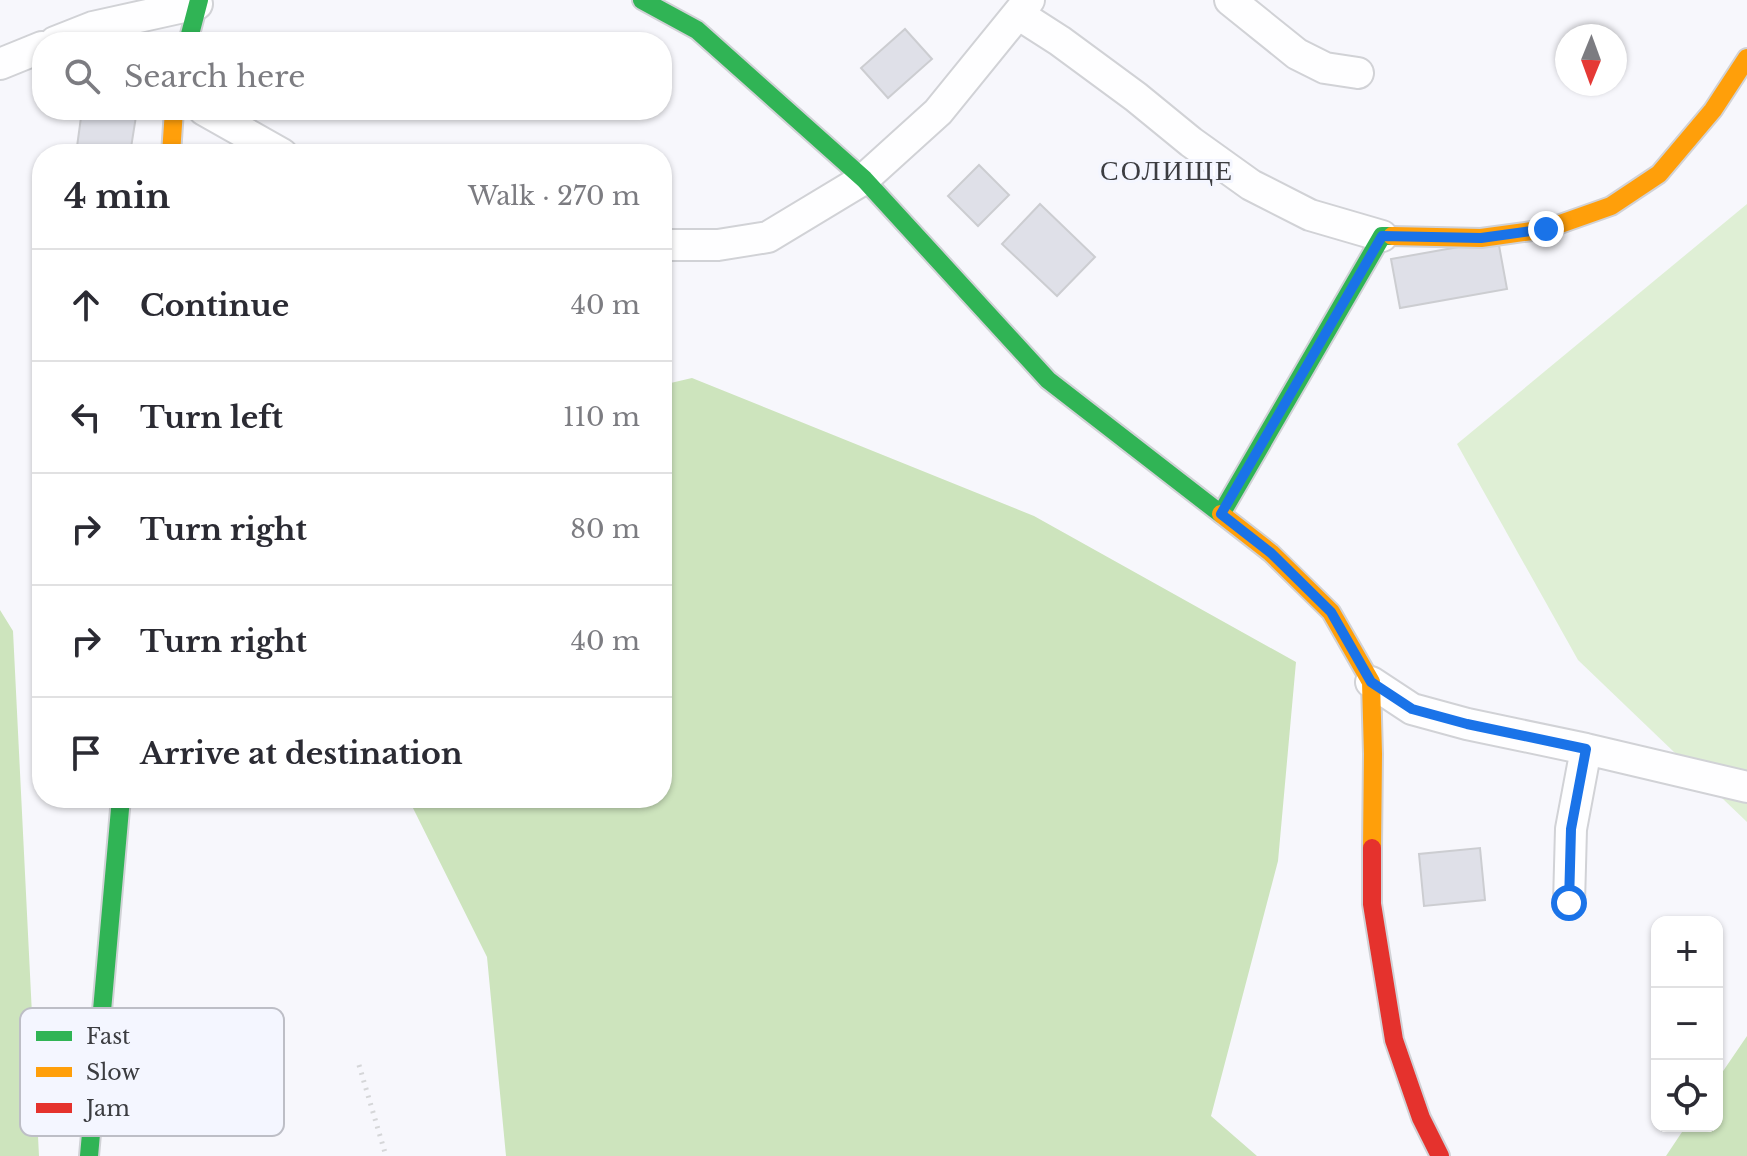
<!DOCTYPE html>
<meta charset="utf-8">
<style>
body{margin:0;font-family:"Libre Baskerville",serif;background:#f7f7f7;color:#2b2b33}
.controls{position:absolute;right:24px;bottom:24px;display:grid;overflow:hidden;border-radius:16px;box-shadow:0 2px 6px #0004}
.controls button{width:72px;height:72px;display:grid;place-items:center;padding:0;border:0;border-bottom:2px solid #e1e1e2;background:#fff;color:#2b2b33;font:40px sans-serif}
.compass{position:absolute;left:1555px;top:24px;width:72px;height:72px;border-radius:50%;background:#fff;box-shadow:0 2px 6px #0004;rotate:181deg}
.stop{position:absolute;width:24px;height:24px;margin:-18px;border:6px solid #1a73e8;border-radius:50%;background:#fff}
.stop.end{background:#1a73e8;border-color:#fff;box-shadow:0 2px 8px #0008}
.list{margin:0;padding:0;list-style:none}
h2{display:flex;justify-content:space-between;align-items:center;height:104px;margin:0;padding:0 32px;font-size:34px}
h2 small{font-size:26px;font-weight:400;color:#7c7c81}
.list li{display:grid;grid-template-columns:52px 1fr auto;gap:24px;align-items:center;box-sizing:border-box;height:112px;padding:0 32px;border-top:2px solid #e1e1e2}
.list b{display:block;font-size:30px;white-space:nowrap}
.list em{font-size:26px;font-style:normal;color:#7c7c81}
.icon{flex:none;width:44px;height:44px;fill:none;stroke:currentColor;stroke-width:2;stroke-linecap:round;stroke-linejoin:round}
.map{position:relative;flex:none;width:1747px;height:1156px;overflow:hidden}
.search{position:absolute;background:#fff;box-shadow:0 2px 6px #0004;left:32px;top:32px;width:640px;height:88px;display:flex;align-items:center;gap:20px;box-sizing:border-box;padding:0 28px;border-radius:32px;color:#7c7c81;font-size:30px}
.panel{position:absolute;background:#fff;box-shadow:0 2px 6px #0004;left:32px;top:144px;width:640px;height:664px;border-radius:32px}
.map>svg:first-child{display:block}
.green{fill:#dfefd5}
.forest{fill:#cde4bd}
.building{fill:#dfe0e8;stroke:#cccdd1;stroke-width:2}
.lines{fill:none;stroke-linecap:round;stroke-linejoin:round}
.street-casing{stroke:#d1d2d6;stroke-width:34}
.fast-casing{stroke:#d1d2d6;stroke-width:22}
.slow-casing{stroke:#d1d2d6;stroke-width:22}
.jam-casing{stroke:#d1d2d6;stroke-width:22}
.path{stroke:#d5d6d8;stroke-width:5;stroke-dasharray:2 6;stroke-linecap:butt}
.street{stroke:#fefeff;stroke-width:30}
.fast{stroke:#30b455;stroke-width:18}
.slow{stroke:#ff9f0a;stroke-width:18}
.jam{stroke:#e5322d;stroke-width:18}
.route{stroke:#1a73e8;stroke-width:10}
.labels{text-anchor:middle;stroke-width:6;stroke-linejoin:round;paint-order:stroke}
.quarter-label{font-size:28px;letter-spacing:2px;fill:#3c3d41;stroke:#f4f6ff}
.key{fill:#f4f6ff;stroke:#bdbec6;stroke-width:2}
.key-label{font-size:22px;fill:#3c3d41}
</style>
<div class="map">
<svg width="1747" height="1156" viewBox="0 0 1747 1156">
<rect width="100%" height="100%" fill="#f7f7fc"/>
<path class="green" d="M1747 204V822L1578 660 1457 444Z"/>
<path class="forest" d="M692 378 1034 516 1296 662 1278 861 1211 1116 1257 1156H506L487 957 408 798H662V385Z
M0 610 13 631 39 1156H0Z
M1747 1036V1156H1666L1686 1126H1717V1080Z"/>
<path class="building" d="M905 29 932 59 888 98 861 68Z
M82 110H137L130 154H76Z
M979 165 1009 195 978 226 948 196Z
M1040 204 1095 257 1057 296 1002 244Z
M1498 240 1507 289 1400 308 1391 259Z
M1480 848 1485 900 1424 906 1419 854Z"/>
<g class="lines">
<defs>
<path id="street" d="M1230 0 1297 54 1325 68 1358 73
M1018 14 1060 41 1136 97 1191 142 1251 185 1310 215 1382 236
M55 42 93 27 197 4
M0 64 42 47
M204 110 282 154
M662 245H718L768 237 864 179 938 112 1029 0
M1371 682 1412 709 1467 724 1586 749 1747 787
M1569 903 1571 829 1586 749"/>
<path id="fast" d="M642 0 697 30 864 179 1048 380 1221 514 1382 236H1392
M188 42 199 0
M89 1156 121 798"/>
<path id="slow" d="M171 154 174 110
M1392 236 1481 238 1546 229 1611 206 1659 174 1713 110 1747 58
M1221 514 1271 553 1331 612 1371 682 1373 754 1372 848"/>
<path id="jam" d="M1372 848V904L1394 1040 1421 1118 1440 1156"/>
</defs>
<use href="#street" class="street-casing"/>
<use href="#fast" class="fast-casing"/>
<use href="#slow" class="slow-casing"/>
<use href="#jam" class="jam-casing"/>
<path class="path" d="M359 1065 386 1156"/>
<use href="#street" class="street"/>
<use href="#fast" class="fast"/>
<use href="#slow" class="slow"/>
<use href="#jam" class="jam"/>
</g>
<g class="lines">
<path class="route" d="M1546 229 1481 238 1382 236 1221 514 1271 553 1331 612 1371 682 1412 709 1467 724 1586 749 1571 829 1569 903"/>
</g>
<g class="labels">
<g class="quarter-label">
<text x="1167" y="180">СОЛИЩЕ</text>
</g>
</g>
<rect x="20" y="1008" width="264" height="128" rx="12" class="key"/>
<rect x="36" y="1031" width="36" height="10" fill="#30b455"/>
<rect x="36" y="1067" width="36" height="10" fill="#ff9f0a"/>
<rect x="36" y="1103" width="36" height="10" fill="#e5322d"/>
<g class="key-label">
<text x="86" y="1044">Fast</text>
<text x="86" y="1080">Slow</text>
<text x="86" y="1116">Jam</text>
</g>
</svg>
<div class="controls">
<button>+</button>
<button>−</button>
<button><svg class="icon" aria-label="locate" viewBox="0 0 24 24"><circle cx="12" cy="12" r="6"/><path d="M12 2v4M12 18v4M2 12h4M18 12h4"/></svg></button>
</div>
<svg class="compass" viewBox="-18 -18 36 36"><path d="M0-13l5 13h-10z" fill="#e53935"/><path d="M0 13l5-13h-10z" fill="#7c7c81"/></svg>
<div class="stop" style="left:1569px;top:903px"></div>
<div class="stop end" style="left:1546px;top:229px"></div>
<div class="search"><svg class="icon" aria-label="search" viewBox="0 0 24 24"><circle cx="10" cy="10" r="6"/><path d="M15 15l6 6"/></svg>Search here</div>
<section class="panel">
<h2>4 min<small>Walk · 270 m</small></h2>
<ul class="list">
<li><svg class="icon" aria-label="ahead" viewBox="0 0 24 24"><path d="M12 20V5M6 11l6-6 6 6"/></svg><div><b>Continue</b></div><em>40 m</em></li>
<li><svg class="icon" aria-label="left" viewBox="0 0 24 24"><path d="M17 20v-9H6M10 6l-5 5 5 5"/></svg><div><b>Turn left</b></div><em>110 m</em></li>
<li><svg class="icon" aria-label="right" viewBox="0 0 24 24"><path d="M7 20v-9h11M14 6l5 5-5 5"/></svg><div><b>Turn right</b></div><em>80 m</em></li>
<li><svg class="icon" aria-label="right" viewBox="0 0 24 24"><path d="M7 20v-9h11M14 6l5 5-5 5"/></svg><div><b>Turn right</b></div><em>40 m</em></li>
<li><svg class="icon" aria-label="arrive" viewBox="0 0 24 24"><path d="M6 21V4h12l-3 4 3 4H6"/></svg><div><b>Arrive at destination</b></div></li>
</ul>
</section>
</div>
